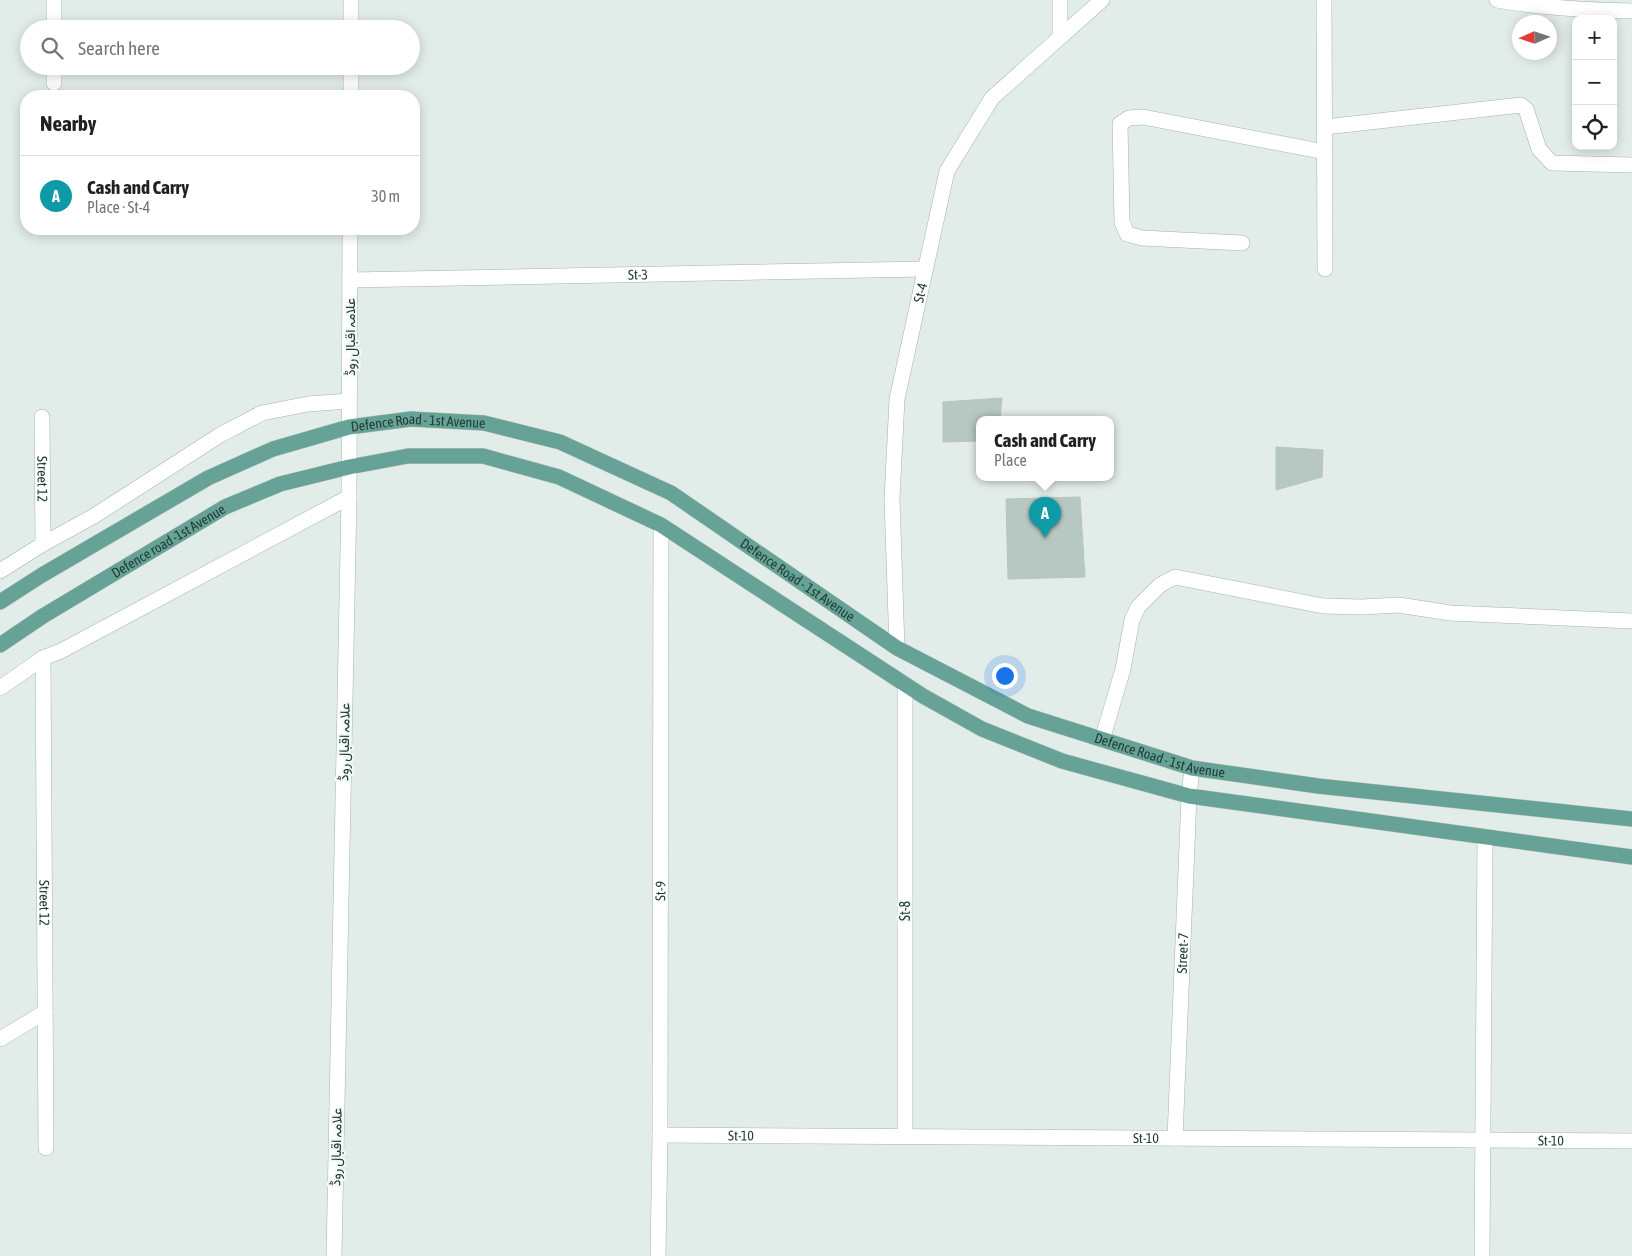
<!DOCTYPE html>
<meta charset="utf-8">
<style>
body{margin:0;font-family:"Asap Condensed",Vazirmatn,sans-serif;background:#f2f2f2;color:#202124}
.controls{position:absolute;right:15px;top:15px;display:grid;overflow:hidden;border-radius:10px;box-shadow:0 2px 12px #0003}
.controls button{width:45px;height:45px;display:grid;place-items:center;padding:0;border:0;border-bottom:1px solid #e0e0e0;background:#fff;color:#202124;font:25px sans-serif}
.compass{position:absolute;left:1512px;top:15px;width:45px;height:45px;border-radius:50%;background:#fff;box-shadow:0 2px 12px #0003;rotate:267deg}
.you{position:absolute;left:1004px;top:675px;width:18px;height:18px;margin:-12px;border:4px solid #fff;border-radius:50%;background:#1a73e8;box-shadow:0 0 0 8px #1a73e833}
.badge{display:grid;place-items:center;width:32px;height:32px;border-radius:50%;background:#7f4e3b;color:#fff;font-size:16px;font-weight:700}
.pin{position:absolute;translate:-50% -41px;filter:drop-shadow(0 1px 2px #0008)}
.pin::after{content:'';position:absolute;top:26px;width:18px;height:15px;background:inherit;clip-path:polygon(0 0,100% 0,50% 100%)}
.popup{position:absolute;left:976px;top:416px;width:138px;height:65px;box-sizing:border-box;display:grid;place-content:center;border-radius:10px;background:#fff;filter:drop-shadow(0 1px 4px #0005);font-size:16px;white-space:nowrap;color:#757577}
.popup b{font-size:19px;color:#202124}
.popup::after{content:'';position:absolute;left:50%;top:100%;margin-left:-10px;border:10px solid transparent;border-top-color:#fff}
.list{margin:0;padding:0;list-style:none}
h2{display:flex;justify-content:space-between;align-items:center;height:65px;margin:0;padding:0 20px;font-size:21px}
h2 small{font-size:16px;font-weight:400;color:#757577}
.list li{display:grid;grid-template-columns:32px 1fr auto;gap:15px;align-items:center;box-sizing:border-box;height:80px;padding:0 20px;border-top:1px solid #e0e0e0}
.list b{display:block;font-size:19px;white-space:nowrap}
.list p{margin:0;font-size:16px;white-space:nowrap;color:#757577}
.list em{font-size:16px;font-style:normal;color:#757577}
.icon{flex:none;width:28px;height:28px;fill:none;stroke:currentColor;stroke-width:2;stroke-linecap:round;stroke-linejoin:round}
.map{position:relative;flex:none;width:1632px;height:1256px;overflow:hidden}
.search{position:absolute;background:#fff;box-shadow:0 2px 12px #0003;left:20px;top:20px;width:400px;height:55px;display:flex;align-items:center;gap:12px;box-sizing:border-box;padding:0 18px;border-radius:28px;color:#757577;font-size:19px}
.panel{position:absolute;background:#fff;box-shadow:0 2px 12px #0003;left:20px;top:90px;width:400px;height:145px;border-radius:20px}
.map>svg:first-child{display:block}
.building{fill:#b7c7c1;stroke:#b4c6bf}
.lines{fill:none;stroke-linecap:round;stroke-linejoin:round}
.minor-casing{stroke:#a4b4af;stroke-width:16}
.primary-casing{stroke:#c1c9c7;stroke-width:16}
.minor{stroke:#fff;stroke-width:15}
.primary{stroke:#66a295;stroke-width:15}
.labels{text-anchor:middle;stroke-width:4.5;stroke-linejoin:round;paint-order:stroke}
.street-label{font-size:14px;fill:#213d37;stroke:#f2f9f6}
</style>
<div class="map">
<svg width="1632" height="1256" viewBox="0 0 1632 1256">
<rect width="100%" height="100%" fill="#e2ece8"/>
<path class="building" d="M1002 398 1000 419H980V441L943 442V402Z
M1276 447 1323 450 1322 477 1276 490Z
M1080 497 1085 577 1008 579 1006 499Z"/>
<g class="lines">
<defs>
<g id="minor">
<path d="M1324 0 1325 269"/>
<path d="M1497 0C1541 8 1587 10 1632 11"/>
<path d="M54 29V0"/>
<path d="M351 29V0"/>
<path d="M1060 36V0"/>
<path d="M54 83V66"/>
<path d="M351 96V66"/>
<path d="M1325 127 1521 105 1526 109 1539 149 1552 163 1632 165"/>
<path d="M1242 243 1142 238 1127 234 1122 222 1120 124 1129 118 1143 117 1325 152"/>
<path id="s1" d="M350 280 925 269"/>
<path id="s2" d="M42 417 43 544"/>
<path d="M0 571 43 544 94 516 220 435 262 413 308 404 349 401"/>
<path id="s3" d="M897 648 892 499 897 399 947 171 992 98 1102 0"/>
<path id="s4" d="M43 658 46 1148"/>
<path d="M0 688 43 658 61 651 349 497"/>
<path d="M1102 740 1123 669 1132 620 1138 607 1160 585 1175 577 1323 606 1361 607 1399 605 1450 613 1632 621"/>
<path d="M0 1039 45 1012"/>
<path id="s5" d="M660 1135 1632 1141"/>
<path d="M905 1136V686"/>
<path id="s6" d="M1175 1138 1189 796 1192 768"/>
<path d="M334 1256 349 497 350 229"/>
<path id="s7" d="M658 1256 660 1135 661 525"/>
<path d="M1482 1256 1485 837"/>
</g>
<g id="primary">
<path id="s8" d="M0 602 42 575 208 478 273 449 349 427 411 419 484 423 560 442 671 493 897 648 1028 716 1192 768 1318 786 1632 819"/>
<path id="s9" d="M0 645 43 616 225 507 280 484 349 467 408 456H483L559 477 661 525 923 696 982 729 1062 761 1189 796 1632 857"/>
</g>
</defs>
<use href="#minor" class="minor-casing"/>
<use href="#primary" class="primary-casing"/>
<use href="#minor" class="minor"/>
<use href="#primary" class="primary"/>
</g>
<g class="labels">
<g class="street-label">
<text dy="5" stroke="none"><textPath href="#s1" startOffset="288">St-3</textPath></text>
<text dy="5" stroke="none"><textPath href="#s3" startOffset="358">St-4</textPath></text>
<text transform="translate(350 337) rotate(-90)" y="5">علامہ اقبال روڈ</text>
<text dy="5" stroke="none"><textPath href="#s8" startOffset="462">Defence Road - 1st Avenue</textPath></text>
<text dy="5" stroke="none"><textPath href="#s2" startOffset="62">Street 12</textPath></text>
<text dy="5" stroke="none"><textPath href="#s9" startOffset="198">Defence road -1st Avenue</textPath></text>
<text dy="5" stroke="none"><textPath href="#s8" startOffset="882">Defence Road - 1st Avenue</textPath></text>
<text transform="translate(344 742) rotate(-89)" y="5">علامہ اقبال روڈ</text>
<text dy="5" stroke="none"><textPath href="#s8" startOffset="1288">Defence Road - 1st Avenue</textPath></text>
<text dy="5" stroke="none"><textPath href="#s7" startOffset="365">St-9</textPath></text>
<text dy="5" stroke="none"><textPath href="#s4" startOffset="245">Street 12</textPath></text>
<text transform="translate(905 911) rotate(-90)" y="5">St-8</text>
<text dy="5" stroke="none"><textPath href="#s6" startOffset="185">Street-7</textPath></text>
<text dy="5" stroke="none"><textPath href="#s5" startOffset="81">St-10</textPath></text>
<text dy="5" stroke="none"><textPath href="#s5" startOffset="486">St-10</textPath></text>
<text dy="5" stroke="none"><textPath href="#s5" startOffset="891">St-10</textPath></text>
<text transform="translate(336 1147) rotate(-89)" y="5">علامہ اقبال روڈ</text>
</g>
</g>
</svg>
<div class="controls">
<button>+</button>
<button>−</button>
<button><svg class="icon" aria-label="locate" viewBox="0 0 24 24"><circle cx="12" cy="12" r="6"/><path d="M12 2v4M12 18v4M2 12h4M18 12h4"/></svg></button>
</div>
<svg class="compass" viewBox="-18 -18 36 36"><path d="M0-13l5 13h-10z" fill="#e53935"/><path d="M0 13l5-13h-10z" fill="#757577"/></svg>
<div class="you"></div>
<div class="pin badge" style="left:1045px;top:538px;background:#0f9aa8">A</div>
<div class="popup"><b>Cash and Carry</b>Place</div>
<div class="search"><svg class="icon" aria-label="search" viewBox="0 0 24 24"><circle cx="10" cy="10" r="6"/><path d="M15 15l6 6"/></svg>Search here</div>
<section class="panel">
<h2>Nearby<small></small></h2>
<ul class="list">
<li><span class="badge" style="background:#0f9aa8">A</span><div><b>Cash and Carry</b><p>Place · St-4</p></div><em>30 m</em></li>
</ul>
</section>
</div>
